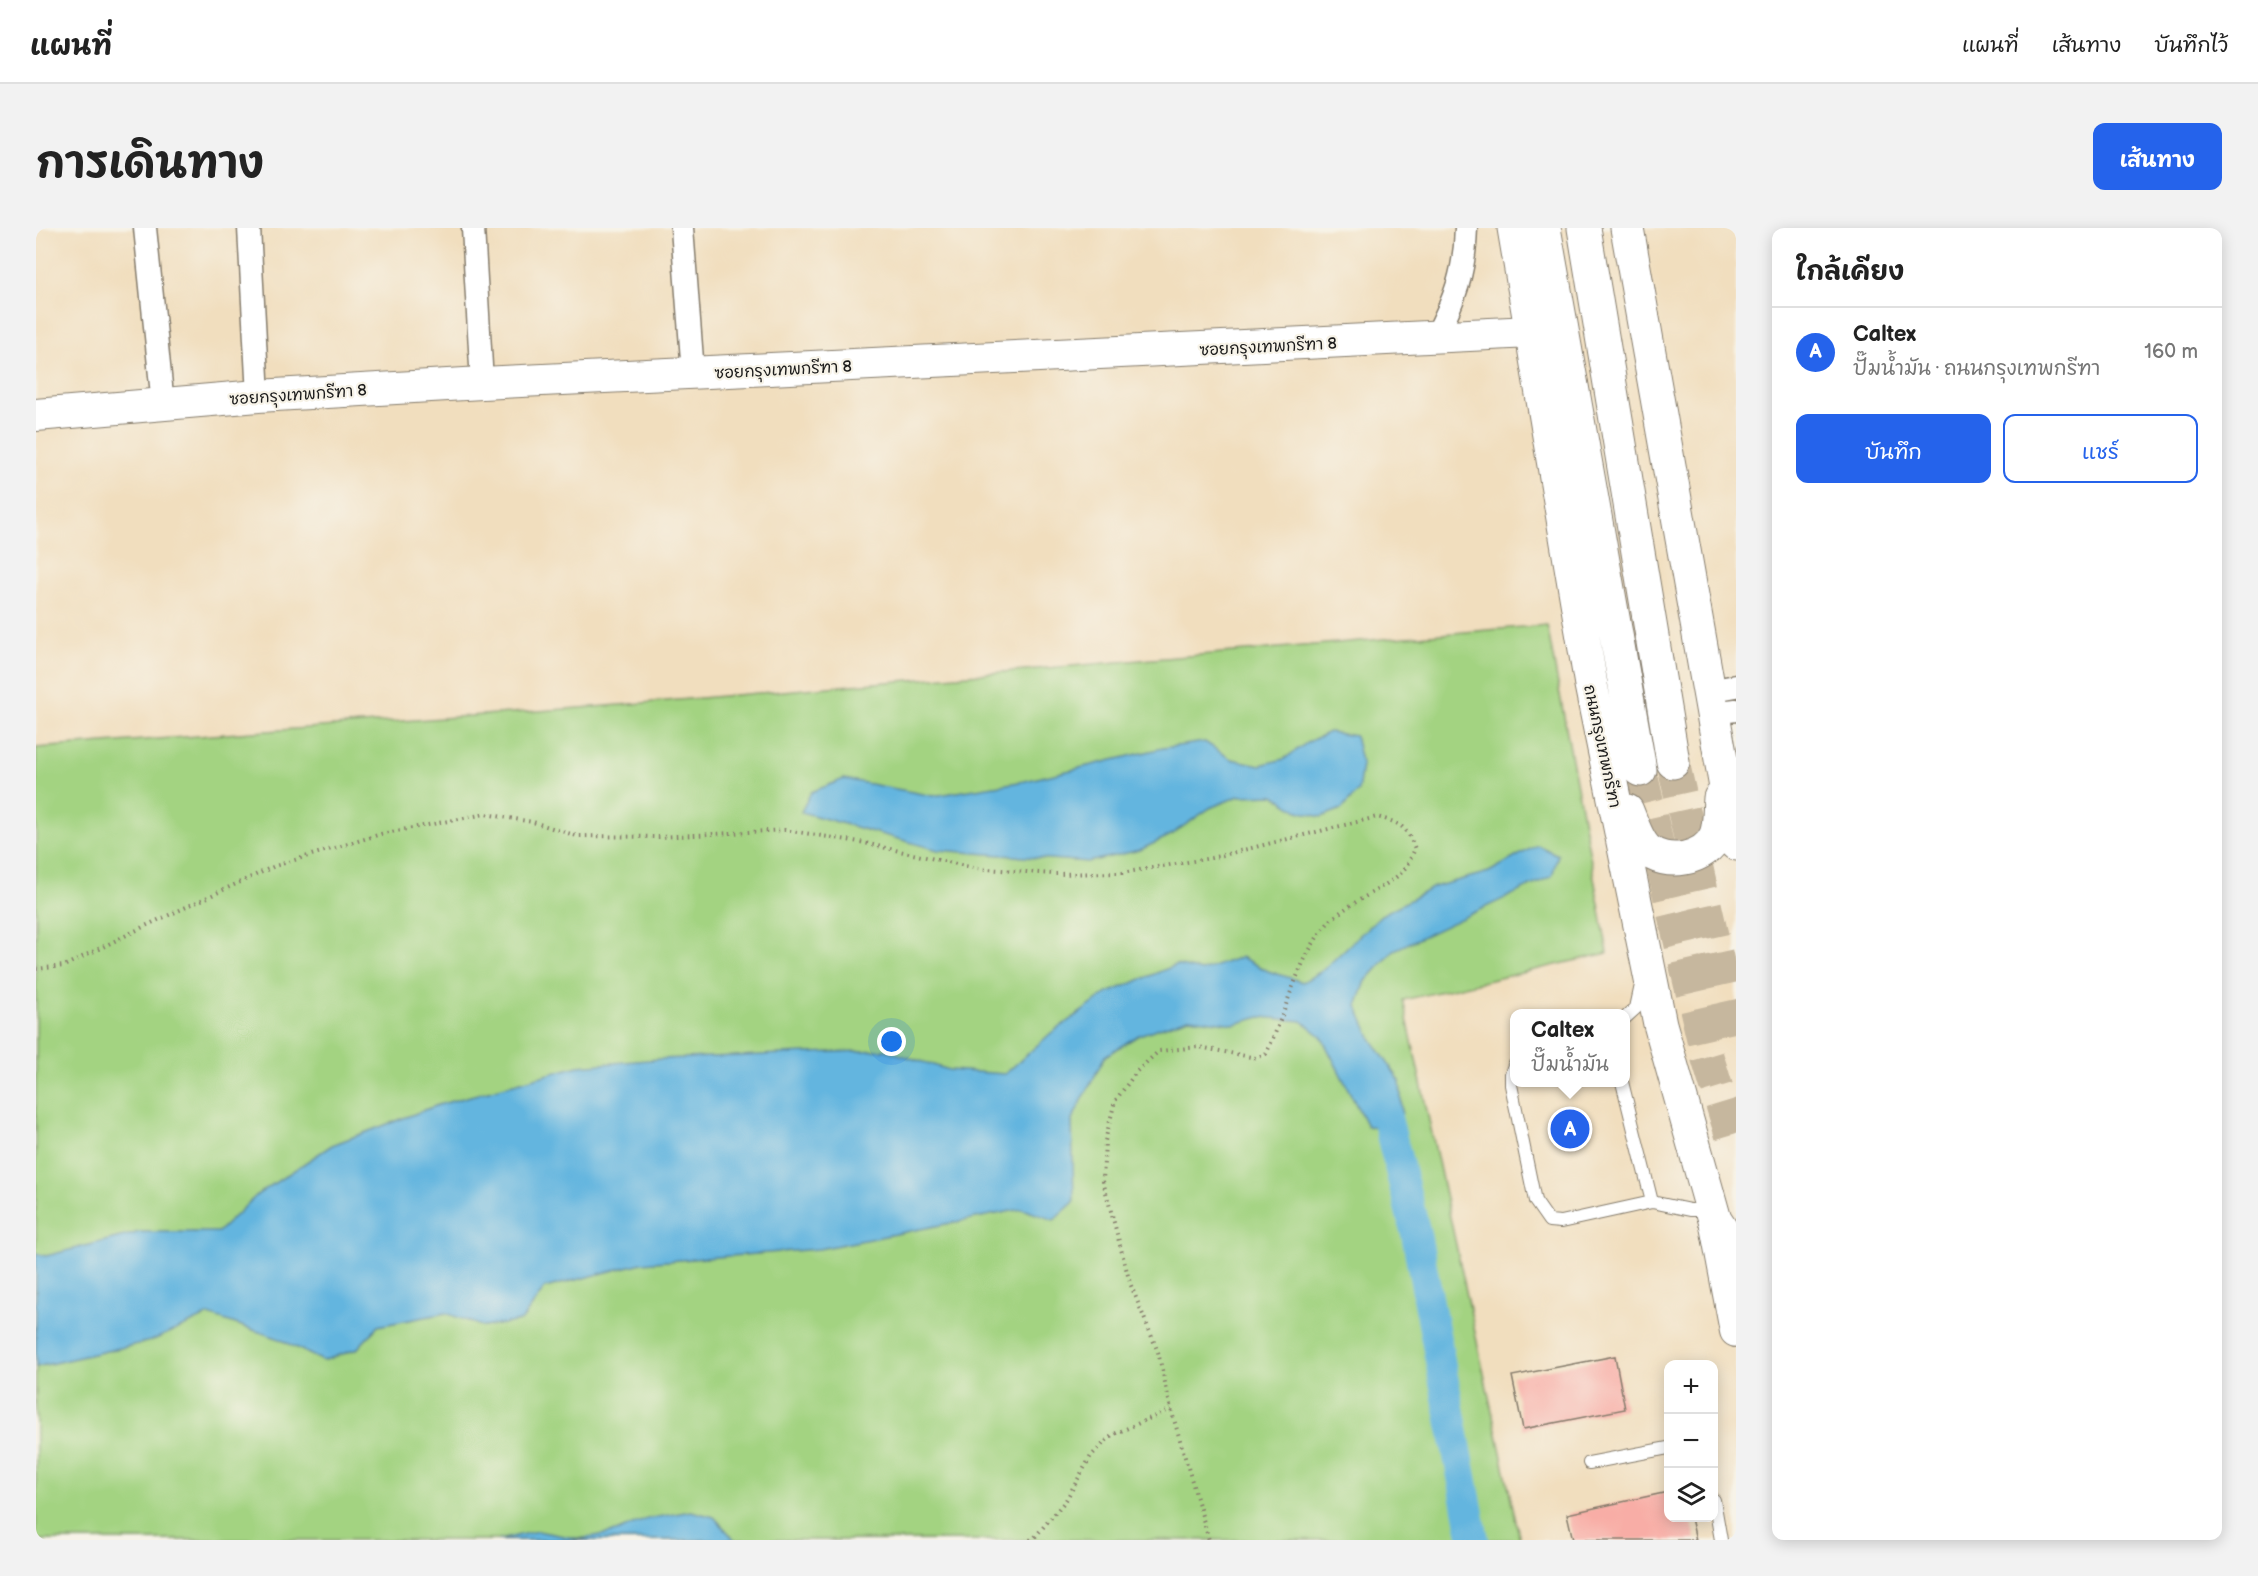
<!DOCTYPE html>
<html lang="th">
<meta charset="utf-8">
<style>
body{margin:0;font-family:"Balsamiq Sans","Playpen Sans Thai",sans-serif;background:#f2f2f2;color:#222}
.controls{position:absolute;right:18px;bottom:18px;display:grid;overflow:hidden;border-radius:12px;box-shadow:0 3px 15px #0003}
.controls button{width:54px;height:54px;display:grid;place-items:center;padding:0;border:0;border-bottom:2px solid #e0e0e0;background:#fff;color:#222;font:30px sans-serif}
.you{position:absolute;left:856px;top:814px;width:21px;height:21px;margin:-15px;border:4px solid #fff;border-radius:50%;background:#1a73e8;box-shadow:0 0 0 9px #1a73e833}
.badge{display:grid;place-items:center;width:39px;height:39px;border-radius:50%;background:#2563eb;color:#fff;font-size:20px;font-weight:700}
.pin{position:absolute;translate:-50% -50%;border:3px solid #fff;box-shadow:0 2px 6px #0006}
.popup{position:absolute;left:1474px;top:781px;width:120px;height:78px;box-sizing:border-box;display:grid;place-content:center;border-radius:12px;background:#fff;filter:drop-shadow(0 2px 4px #0005);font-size:20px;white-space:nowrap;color:#767676}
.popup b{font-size:22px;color:#222}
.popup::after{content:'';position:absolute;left:50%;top:100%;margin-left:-12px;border:12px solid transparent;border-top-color:#fff}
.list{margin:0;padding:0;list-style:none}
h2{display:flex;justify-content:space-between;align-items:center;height:78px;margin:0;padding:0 24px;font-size:26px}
h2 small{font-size:20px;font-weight:400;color:#767676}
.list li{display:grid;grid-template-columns:39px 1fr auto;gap:18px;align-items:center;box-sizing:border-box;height:90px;padding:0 24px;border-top:2px solid #e0e0e0}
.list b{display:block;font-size:22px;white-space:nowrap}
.list p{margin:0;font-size:20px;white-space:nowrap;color:#767676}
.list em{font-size:20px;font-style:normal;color:#767676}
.actions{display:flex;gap:12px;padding:18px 24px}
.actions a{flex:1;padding:14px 0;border:2px solid #2563eb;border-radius:12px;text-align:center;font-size:21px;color:#2563eb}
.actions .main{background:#2563eb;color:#fff}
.icon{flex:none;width:33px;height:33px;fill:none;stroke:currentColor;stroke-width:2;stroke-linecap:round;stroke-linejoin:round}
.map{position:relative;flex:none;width:1700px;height:1312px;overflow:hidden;border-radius:12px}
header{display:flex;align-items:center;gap:36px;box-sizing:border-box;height:84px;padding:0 30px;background:#fff;border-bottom:2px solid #e0e0e0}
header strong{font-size:28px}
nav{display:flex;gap:33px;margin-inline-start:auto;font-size:21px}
.intro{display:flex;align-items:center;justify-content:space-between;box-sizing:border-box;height:144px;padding:0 36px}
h1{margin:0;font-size:42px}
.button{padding:15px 27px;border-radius:12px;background:#2563eb;color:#fff;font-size:21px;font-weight:700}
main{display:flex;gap:36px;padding:0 36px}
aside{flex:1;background:#fff;border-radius:12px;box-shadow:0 3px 15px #0003}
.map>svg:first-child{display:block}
.green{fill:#a3d381;stroke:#60784e;stroke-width:1.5}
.water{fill:#64b5df;stroke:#40687e;stroke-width:1.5}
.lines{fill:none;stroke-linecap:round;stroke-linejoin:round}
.canal{stroke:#64b5df;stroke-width:30}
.building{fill:#f8ada6}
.primary-tunnel{stroke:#c6b79e;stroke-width:33;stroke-dasharray:33 16;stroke-linecap:butt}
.lane-casing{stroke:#867d6d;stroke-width:14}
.street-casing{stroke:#867d6d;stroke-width:25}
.secondary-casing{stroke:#867d6d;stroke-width:34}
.primary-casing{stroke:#867d6d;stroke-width:35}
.path{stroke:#867d6d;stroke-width:4;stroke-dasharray:1.5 4.5;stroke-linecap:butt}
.lane{stroke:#fff;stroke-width:12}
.street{stroke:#fff;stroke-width:22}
.secondary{stroke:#fff;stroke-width:32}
.primary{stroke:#fff;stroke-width:33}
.labels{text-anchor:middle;stroke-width:4.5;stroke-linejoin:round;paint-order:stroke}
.street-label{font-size:16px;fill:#1c1c1c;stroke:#f7f3e8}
</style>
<header>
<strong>แผนที่</strong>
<nav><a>แผนที่</a><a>เส้นทาง</a><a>บันทึกไว้</a></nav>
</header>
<div class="intro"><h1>การเดินทาง</h1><a class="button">เส้นทาง</a></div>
<main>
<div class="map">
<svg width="1700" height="1312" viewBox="0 0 1700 1312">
<rect width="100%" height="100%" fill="#f7f3e8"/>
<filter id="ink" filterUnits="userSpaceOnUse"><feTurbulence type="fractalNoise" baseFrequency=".0167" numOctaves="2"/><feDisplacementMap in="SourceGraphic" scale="12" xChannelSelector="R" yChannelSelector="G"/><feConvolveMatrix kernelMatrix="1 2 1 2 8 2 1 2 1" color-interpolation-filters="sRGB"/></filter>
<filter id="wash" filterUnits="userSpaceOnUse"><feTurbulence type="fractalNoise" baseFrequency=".008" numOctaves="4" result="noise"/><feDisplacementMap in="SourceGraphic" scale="24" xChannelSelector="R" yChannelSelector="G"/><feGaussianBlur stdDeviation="1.35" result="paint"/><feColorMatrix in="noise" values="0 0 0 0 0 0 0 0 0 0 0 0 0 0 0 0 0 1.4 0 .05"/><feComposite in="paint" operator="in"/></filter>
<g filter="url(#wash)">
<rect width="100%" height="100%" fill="#f1debe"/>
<path class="green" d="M1511 397 1572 725 1367 772 1484 1312H0V520L584 477Z"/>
<path class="water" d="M1293 504 1319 508 1326 537 1322 563 1306 581 1285 589 1262 583 1238 567 1203 568 1174 580 1133 608 1104 622 1052 634 902 622 765 584 775 564 808 551 897 568 989 553 1127 520 1169 514 1195 531 1224 537 1248 531 1272 514Z
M1501 617 1522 627 1516 648 1358 722 1330 753 1321 778 1336 812 1364 853 1366 885 1348 900 1331 898 1285 808 1266 793 1225 789 1198 796 1153 790 1103 807 1069 828 1036 892 1038 974 1018 992 986 981 783 1021 606 1035 509 1060 485 1093 448 1099 410 1085 342 1098 321 1121 287 1133 241 1110 173 1087 115 1113 0 1139V1025L10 1028 104 1004H182L222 966 296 917 402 877 542 838 624 831 849 822 913 842 969 846 1015 805 1072 765 1140 737 1166 743 1205 729 1232 743 1267 754 1286 743 1345 687 1398 659 1453 644Z
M655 1283 678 1289 699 1312H463L501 1303 544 1311 580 1304 611 1291Z"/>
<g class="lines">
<path class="canal" d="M1343 858 1380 1006 1438 1312"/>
</g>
<g id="blocks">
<path class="building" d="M1579 1128 1589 1181 1487 1201 1476 1148Z
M1632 1264V1290H1655L1660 1312H1537L1531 1286Z"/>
</g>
</g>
<g filter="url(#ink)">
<use href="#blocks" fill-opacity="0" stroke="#867d6d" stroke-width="1.5"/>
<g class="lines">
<path class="primary-tunnel" d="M1637 534 1700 814
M1604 542 1671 828 1700 922"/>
<defs>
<path id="lane" d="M1589 790 1600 780 1605 757
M1478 837 1475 846V857L1499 973 1513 993 1525 994 1616 974 1654 982H1675
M1586 854 1616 974
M1553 1235 1632 1220
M1678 1272 1685 1312"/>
<path id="street" d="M109 0 127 177
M213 0 222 168
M437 0 446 155
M646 0 657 145
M1399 110C1419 71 1429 44 1430 0
M1672 463 1700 458
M1676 485 1700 482"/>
<path id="secondary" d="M0 187 222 168 446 155 1495 104
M1679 992 1700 1103"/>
<path id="primary" d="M1478 0 1555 457 1624 796 1679 992 1700 1024
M1508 0 1604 542
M1548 0 1637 534
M1591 0 1700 616
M1591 583C1596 595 1601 612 1610 621 1629 639 1670 632 1680 607 1684 596 1683 582 1684 570"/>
</defs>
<use href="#lane" class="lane-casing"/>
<use href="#street" class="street-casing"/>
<use href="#secondary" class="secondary-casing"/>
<use href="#primary" class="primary-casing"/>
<path class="path" d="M0 741 28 738 107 699 239 638 345 606 449 586 497 594 541 608 623 609 749 602 824 614 938 640 1017 646 1086 645 1175 630 1341 589C1365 595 1370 598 1379 621 1375 629 1371 639 1365 645 1346 662 1310 676 1293 694 1261 730 1251 783 1230 826L1220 830 1163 819 1123 823 1101 843 1079 873 1069 913 1067 953 1094 1055 1122 1124 1135 1181 1173 1312
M994 1312 999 1309 1030 1272 1055 1228 1076 1207 1135 1181"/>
<use href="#lane" class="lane"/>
<use href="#street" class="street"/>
<use href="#secondary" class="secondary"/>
<use href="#primary" class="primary"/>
</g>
</g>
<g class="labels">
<g class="street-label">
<text transform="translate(1232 118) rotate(-3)" y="6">ซอยกรุงเทพกรีฑา 8</text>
<text transform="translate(747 141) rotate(-3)" y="6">ซอยกรุงเทพกรีฑา 8</text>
<text transform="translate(262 166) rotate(-4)" y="6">ซอยกรุงเทพกรีฑา 8</text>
<text transform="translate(1567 518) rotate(78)" y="6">ถนนกรุงเทพกรีฑา</text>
</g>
</g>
</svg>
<div class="controls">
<button>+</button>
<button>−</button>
<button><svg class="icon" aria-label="layers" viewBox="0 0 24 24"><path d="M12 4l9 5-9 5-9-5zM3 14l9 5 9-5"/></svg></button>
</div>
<div class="you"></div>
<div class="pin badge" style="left:1534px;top:901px">A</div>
<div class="popup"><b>Caltex</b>ปั๊มน้ำมัน</div>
</div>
<aside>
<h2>ใกล้เคียง<small></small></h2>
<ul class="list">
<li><span class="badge">A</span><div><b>Caltex</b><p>ปั๊มน้ำมัน · ถนนกรุงเทพกรีฑา</p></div><em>160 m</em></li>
</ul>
<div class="actions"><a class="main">บันทึก</a><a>แชร์</a></div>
</aside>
</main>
